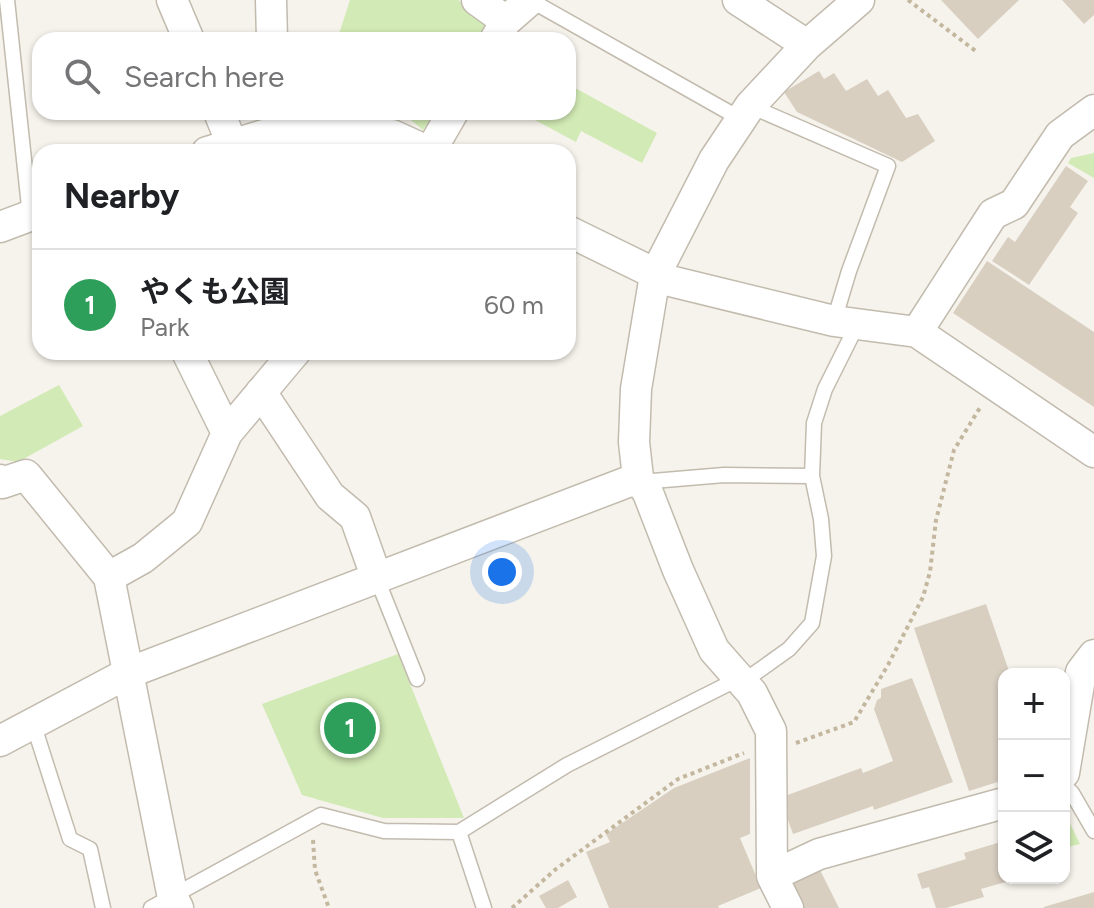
<!DOCTYPE html>
<meta charset="utf-8">
<style>
body{margin:0;font-family:Figtree,"Noto Sans JP",sans-serif;background:#f6f6f6;color:#202124}
.controls{position:absolute;right:24px;bottom:24px;display:grid;overflow:hidden;border-radius:16px;box-shadow:0 2px 6px #0004}
.controls button{width:72px;height:72px;display:grid;place-items:center;padding:0;border:0;border-bottom:2px solid #e0e0e0;background:#fff;color:#202124;font:40px sans-serif}
.you{position:absolute;left:502px;top:572px;width:28px;height:28px;margin:-20px;border:6px solid #fff;border-radius:50%;background:#1a73e8;box-shadow:0 0 0 12px #1a73e833}
.badge{display:grid;place-items:center;width:52px;height:52px;border-radius:50%;background:#7c3aed;color:#fff;font-size:26px;font-weight:700}
.pin{position:absolute;translate:-50% -50%;border:4px solid #fff;box-shadow:0 2px 8px #0006}
.list{margin:0;padding:0;list-style:none}
h2{display:flex;justify-content:space-between;align-items:center;height:104px;margin:0;padding:0 32px;font-size:34px}
h2 small{font-size:26px;font-weight:400;color:#757577}
.list li{display:grid;grid-template-columns:52px 1fr auto;gap:24px;align-items:center;box-sizing:border-box;height:112px;padding:0 32px;border-top:2px solid #e0e0e0}
.list b{display:block;font-size:30px;white-space:nowrap}
.list p{margin:0;font-size:26px;white-space:nowrap;color:#757577}
.list em{font-size:26px;font-style:normal;color:#757577}
.icon{flex:none;width:44px;height:44px;fill:none;stroke:currentColor;stroke-width:2;stroke-linecap:round;stroke-linejoin:round}
.map{position:relative;flex:none;width:1094px;height:908px;overflow:hidden}
.search{position:absolute;background:#fff;box-shadow:0 2px 6px #0004;left:32px;top:32px;width:544px;height:88px;display:flex;align-items:center;gap:20px;box-sizing:border-box;padding:0 28px;border-radius:24px;color:#757577;font-size:30px}
.panel{position:absolute;background:#fff;box-shadow:0 2px 6px #0004;left:32px;top:144px;width:544px;height:216px;border-radius:24px}
.map>svg:first-child{display:block}
.green{fill:#d2eab5}
.building{fill:#d8cfc1}
.lines{fill:none;stroke-linecap:round;stroke-linejoin:round}
.service-casing{stroke:#c2bbae;stroke-width:17}
.minor-casing{stroke:#c2bbae;stroke-width:33}
.path{stroke:#c4b79f;stroke-width:4;stroke-dasharray:4 4;stroke-linecap:butt}
.service{stroke:#fff;stroke-width:14}
.minor{stroke:#fff;stroke-width:30}
</style>
<div class="map">
<svg width="1094" height="908" viewBox="0 0 1094 908">
<rect width="100%" height="100%" fill="#f6f3ec"/>
<path class="green" d="M350 0H458L491 24 481 40H337Z
M568 84 657 133 642 163 581 131 576 142 520 112H568Z
M401 112H435L423 130Z
M1094 153V178L1068 163 1071 158Z
M59 385 83 426 18 462 0 459V416Z
M398 654 464 818H383L302 795 262 704Z
M1064 811 1080 844 1064 848Z"/>
<path class="building" d="M941 0H1019L978 39Z
M1062 0H1094V15L1084 24Z
M819 71 824 79 834 73 846 91 867 79 878 96 888 90 906 118 918 114 935 141 902 162 797 112 784 92Z
M1066 166 1088 181 1070 207 1078 213 1029 285 992 261 1008 237 1015 242Z
M987 261 1094 332V407L953 313Z
M986 604 1010 674H1004V780L969 791 914 628Z
M912 678 953 782 874 810 873 806 793 834 784 809 785 796 861 768 863 773 893 761 874 709 877 700 881 698V689Z
M750 758V834L740 838 761 888 718 906 719 908H609L586 852 610 842 606 834 674 788Z
M1004 841V878L1016 879 981 889 984 897 946 908H936L929 887 922 889 917 874 966 859 964 853Z
M820 870 839 908H802L790 885Z
M568 880 577 897 558 908H546L539 896Z
M1094 892V908H1044V907Z"/>
<g class="lines">
<defs>
<path id="service" d="M7 0 30 216
M530 0 739 118
M750 106 888 166 849 271 834 321
M641 482 724 475 812 476
M377 579 417 679
M33 723 70 839 90 849 103 908
M1064 785 1072 793 1094 831
M459 832 484 908
M151 908 321 815 384 831 459 832 567 765 728 684 754 674 789 649 812 623 824 556 821 519 812 476 814 423 825 389 857 325"/>
<path id="minor" d="M172 0 189 40
M271 0 272 40
M477 0 506 21
M738 0 807 45
M495 40 506 21 530 0
M219 112 232 144
M207 152 274 132 298 129 392 135 429 152
M430 152 453 112
M0 227 40 212
M568 231 670 281 834 321 917 332 1094 452
M917 332 993 214 1014 204 1060 135 1094 110
M187 352 227 433
M261 392 330 496 355 517 377 579
M0 480 2 483 26 475 109 577 173 898 178 908
M109 577 143 558 187 522 227 433 295 352
M0 741 128 673 638 478
M1064 773 1081 672 1094 655
M772 876 819 854 1004 803
M788 908 772 876 771 731 752 693 714 650 678 570 648 493 638 478 634 442 636 389 655 275 714 160 750 106 807 45 859 0"/>
</defs>
<use href="#service" class="service-casing"/>
<use href="#minor" class="minor-casing"/>
<path class="path" d="M908 0 977 52
M796 743 854 722 888 665 923 597 930 572 936 520 954 450 981 406
M313 840 315 870 329 908
M512 908 556 869 678 779 744 753"/>
<use href="#service" class="service"/>
<use href="#minor" class="minor"/>
</g>
</svg>
<div class="controls">
<button>+</button>
<button>−</button>
<button><svg class="icon" aria-label="layers" viewBox="0 0 24 24"><path d="M12 4l9 5-9 5-9-5zM3 14l9 5 9-5"/></svg></button>
</div>
<div class="you"></div>
<div class="pin badge" style="left:350px;top:728px;background:#2e9e5b">1</div>
<div class="search"><svg class="icon" aria-label="search" viewBox="0 0 24 24"><circle cx="10" cy="10" r="6"/><path d="M15 15l6 6"/></svg>Search here</div>
<section class="panel">
<h2>Nearby<small></small></h2>
<ul class="list">
<li><span class="badge" style="background:#2e9e5b">1</span><div><b>やくも公園</b><p>Park</p></div><em>60 m</em></li>
</ul>
</section>
</div>
